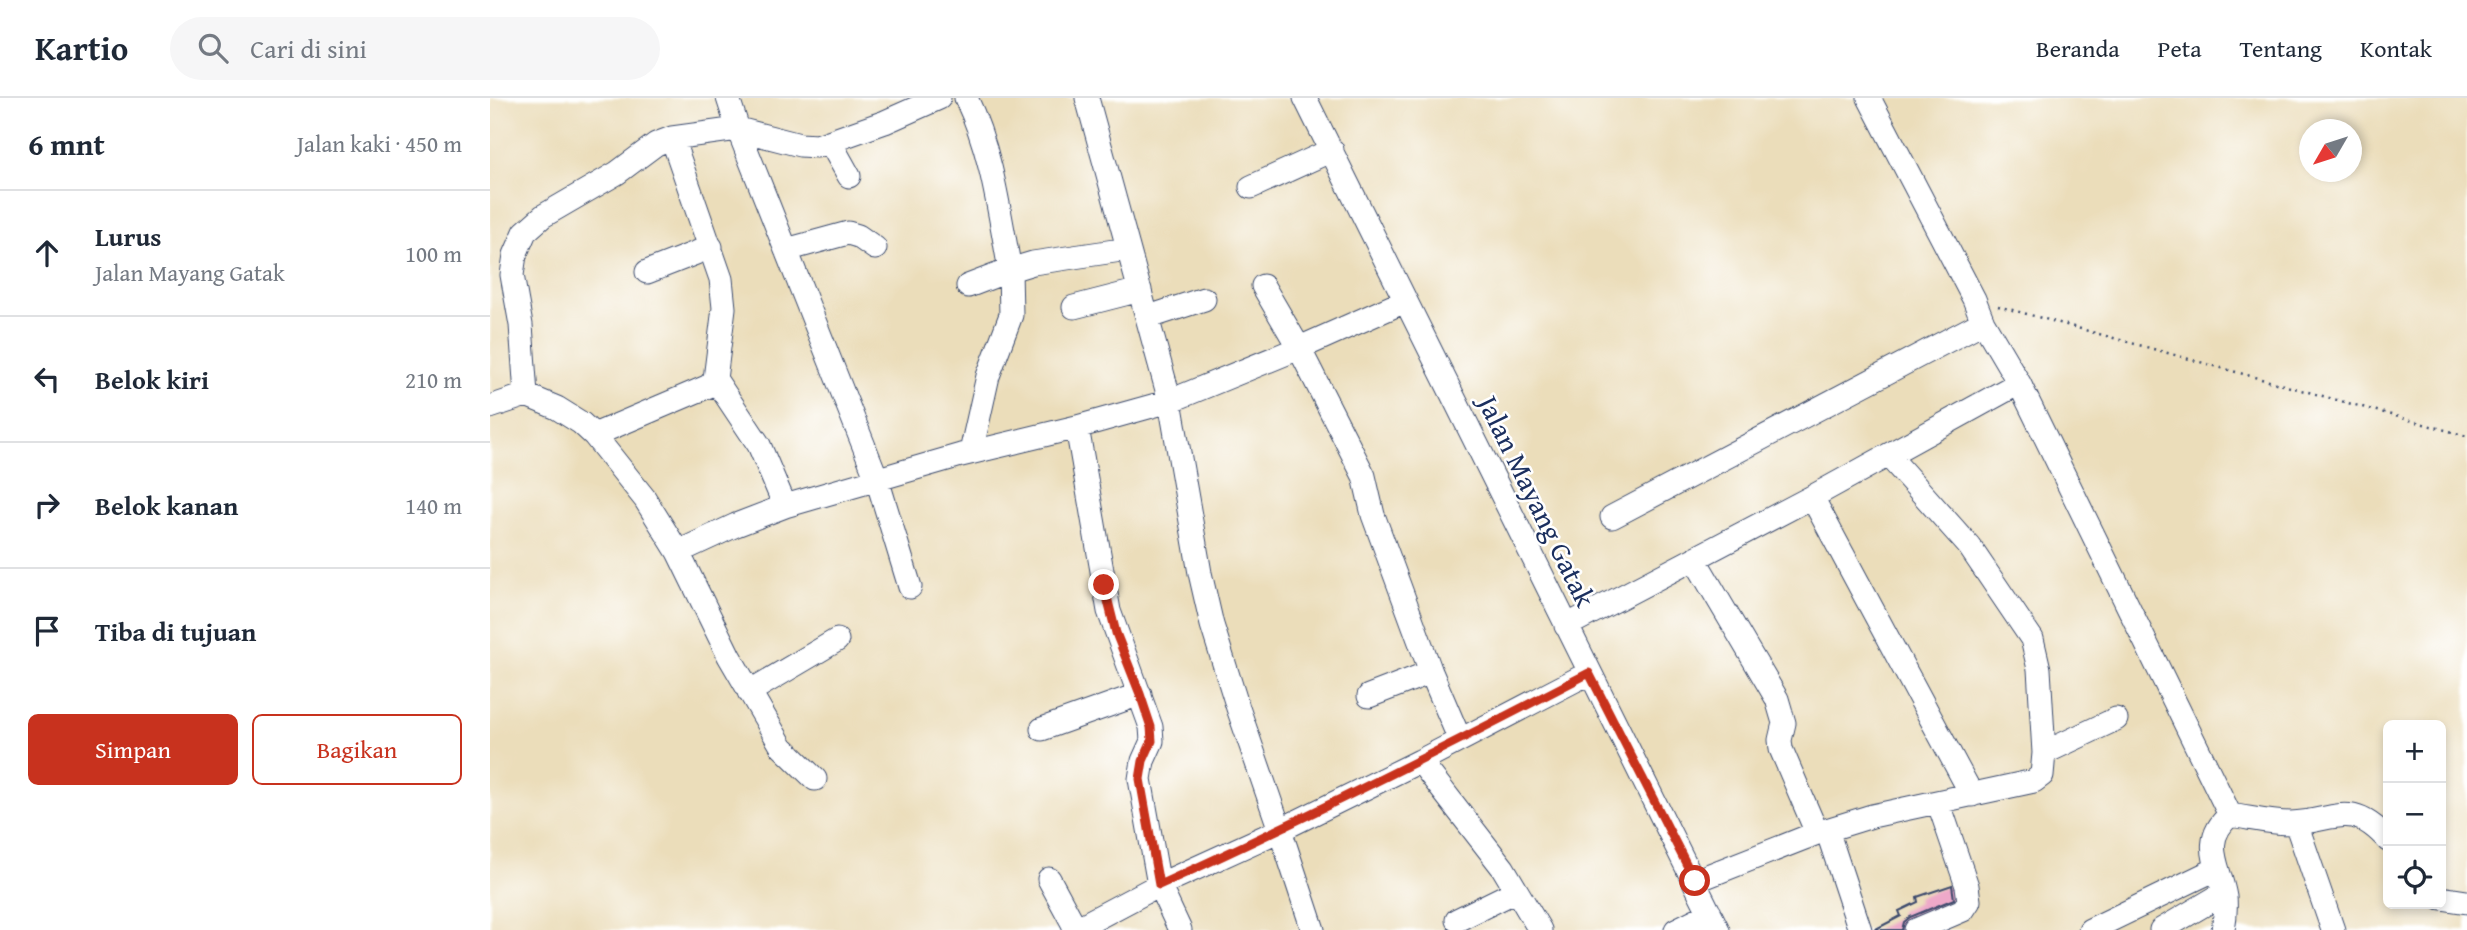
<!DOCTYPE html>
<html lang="id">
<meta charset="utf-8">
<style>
body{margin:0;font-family:"Gentium Book Plus",serif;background:#f6f6f7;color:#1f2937}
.controls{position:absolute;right:21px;bottom:21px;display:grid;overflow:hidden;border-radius:10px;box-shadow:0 4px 10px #0003}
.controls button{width:63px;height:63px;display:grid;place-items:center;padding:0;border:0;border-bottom:2px solid #e0e1e3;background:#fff;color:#1f2937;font:35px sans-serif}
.compass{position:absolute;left:1809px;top:21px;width:63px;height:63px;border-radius:50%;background:#fff;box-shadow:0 4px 10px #0003;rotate:231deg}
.stop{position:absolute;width:21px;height:21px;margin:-16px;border:5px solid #c8321e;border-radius:50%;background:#fff}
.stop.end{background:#c8321e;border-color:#fff;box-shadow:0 2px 7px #0008}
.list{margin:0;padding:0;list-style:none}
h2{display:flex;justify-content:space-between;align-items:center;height:91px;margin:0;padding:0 28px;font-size:30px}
h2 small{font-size:23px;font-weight:400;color:#747a83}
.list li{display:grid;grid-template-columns:46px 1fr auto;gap:21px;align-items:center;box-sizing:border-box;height:126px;padding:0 28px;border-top:2px solid #e0e1e3}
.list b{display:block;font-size:26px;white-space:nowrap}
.list p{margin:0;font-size:23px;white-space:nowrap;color:#747a83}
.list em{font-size:23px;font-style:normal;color:#747a83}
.actions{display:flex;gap:14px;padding:21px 28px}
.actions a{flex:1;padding:16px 0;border:2px solid #c8321e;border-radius:10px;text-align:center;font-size:24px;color:#c8321e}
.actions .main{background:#c8321e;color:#fff}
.icon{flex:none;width:38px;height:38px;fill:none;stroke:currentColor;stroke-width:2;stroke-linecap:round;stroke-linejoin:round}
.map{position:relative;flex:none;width:1977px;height:832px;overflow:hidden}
header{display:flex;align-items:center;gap:42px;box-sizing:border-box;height:98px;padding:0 35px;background:#fff;border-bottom:2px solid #e0e1e3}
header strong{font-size:33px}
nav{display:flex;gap:38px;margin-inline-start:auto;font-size:24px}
.search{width:490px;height:63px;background:#f6f6f7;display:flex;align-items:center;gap:18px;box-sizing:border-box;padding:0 24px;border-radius:38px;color:#747a83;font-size:26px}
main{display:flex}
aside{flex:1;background:#fff}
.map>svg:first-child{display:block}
.building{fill:#eea9c9}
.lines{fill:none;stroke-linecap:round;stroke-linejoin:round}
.minor-casing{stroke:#3a496c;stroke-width:25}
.path{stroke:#3a496c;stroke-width:2.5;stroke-dasharray:2 5;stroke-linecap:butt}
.minor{stroke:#fff;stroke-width:23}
.route{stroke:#c8321e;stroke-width:9}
.labels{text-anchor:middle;stroke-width:5;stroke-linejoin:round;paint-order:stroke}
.street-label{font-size:28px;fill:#1b2f5e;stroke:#fff}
</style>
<header>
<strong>Kartio</strong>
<div class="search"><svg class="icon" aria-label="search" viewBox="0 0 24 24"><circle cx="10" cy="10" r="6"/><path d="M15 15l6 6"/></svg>Cari di sini</div>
<nav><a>Beranda</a><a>Peta</a><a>Tentang</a><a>Kontak</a></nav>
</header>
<main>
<aside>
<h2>6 mnt<small>Jalan kaki · 450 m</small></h2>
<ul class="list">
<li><svg class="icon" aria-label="ahead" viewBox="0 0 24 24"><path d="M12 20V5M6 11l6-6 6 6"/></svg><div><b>Lurus</b><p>Jalan Mayang Gatak</p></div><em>100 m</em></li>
<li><svg class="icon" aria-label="left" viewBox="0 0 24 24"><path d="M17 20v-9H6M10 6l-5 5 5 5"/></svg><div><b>Belok kiri</b></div><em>210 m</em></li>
<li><svg class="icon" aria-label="right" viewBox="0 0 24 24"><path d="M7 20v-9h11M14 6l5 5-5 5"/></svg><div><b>Belok kanan</b></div><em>140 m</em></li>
<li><svg class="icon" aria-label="arrive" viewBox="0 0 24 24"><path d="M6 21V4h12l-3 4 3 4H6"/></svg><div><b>Tiba di tujuan</b></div></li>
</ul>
<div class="actions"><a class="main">Simpan</a><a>Bagikan</a></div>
</aside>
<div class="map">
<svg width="1977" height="832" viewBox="0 0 1977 832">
<rect width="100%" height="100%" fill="#fff"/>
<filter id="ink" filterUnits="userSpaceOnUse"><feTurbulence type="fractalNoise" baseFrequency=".0143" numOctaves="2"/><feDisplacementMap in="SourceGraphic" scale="14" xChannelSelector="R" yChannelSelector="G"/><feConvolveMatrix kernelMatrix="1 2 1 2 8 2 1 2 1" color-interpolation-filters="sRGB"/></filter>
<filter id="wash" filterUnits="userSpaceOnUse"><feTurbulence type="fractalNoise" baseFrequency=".00686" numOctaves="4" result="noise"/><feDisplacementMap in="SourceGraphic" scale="28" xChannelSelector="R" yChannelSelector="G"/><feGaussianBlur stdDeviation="1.57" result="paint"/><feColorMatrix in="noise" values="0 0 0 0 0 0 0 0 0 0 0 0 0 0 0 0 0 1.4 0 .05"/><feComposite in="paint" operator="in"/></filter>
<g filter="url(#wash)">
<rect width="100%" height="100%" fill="#ebddba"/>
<g id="blocks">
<path class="building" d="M1462 787 1464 801 1420 819 1414 824 1412 832H1384L1411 818 1409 813 1428 804 1427 799Z"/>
</g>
</g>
<g filter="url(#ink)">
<use href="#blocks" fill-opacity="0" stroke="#3a496c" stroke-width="2"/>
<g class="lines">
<defs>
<path id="minor" d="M476 0C502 54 509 113 520 172L478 188
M597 0 680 303 710 475 722 527 748 610 790 732 930 663 1099 575
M815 0 1228 832
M1379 0 1484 201 1493 224 1529 285
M340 44 359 78
M761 89 842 52
M296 152 358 135 368 138 385 150
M157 174 221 149
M773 188 809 250 874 378 883 417 941 574 970 642
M584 209 650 192
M659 219 714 201
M225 281 269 347 295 408
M36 297 31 227 22 177 25 157 35 134 53 118 127 75 166 46 182 40 248 31 238 0
M0 309 36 297 67 310 91 325 104 337 155 401 188 454 239 558 292 649 325 681
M104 337 219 288 225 281 234 210 231 181 182 40
M481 354 498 278 521 217 520 172 543 165 638 151
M1322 399 1482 697
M1122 419 1493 224
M188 454 246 427 295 408 471 357 587 329
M1205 462 1287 601 1294 625 1290 642 1291 651 1327 735
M420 489 387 381 248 31 310 47 327 48 395 24 449 0
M1076 528 1322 399 1529 285 1740 717C1709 744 1730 768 1735 799 1736 810 1735 821 1733 832
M259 594 347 542
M879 598 941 574
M552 631 650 596
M1554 655 1626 621
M930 663 1013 770 1050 832
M1740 717C1761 720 1780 725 1801 725 1844 724 1860 700 1898 742
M1806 725 1843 832
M1337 732 1370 832
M559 781 586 831
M1205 783 1327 735 1382 718 1544 683 1552 677 1554 655 1549 571 1542 541 1479 448 1398 357
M1951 800 1977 804
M967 822 1026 793
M584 832 669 787 790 732 823 832
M690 832 669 787 650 681 653 663 662 643 661 629 619 513 587 329 680 303 814 248 915 203
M1186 832 1220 815
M1426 832 1473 812 1479 803 1477 788 1449 706
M1600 832 1726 771
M1671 832 1734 795"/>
</defs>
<use href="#minor" class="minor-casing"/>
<path class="path" d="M1508 208 1977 338"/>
<use href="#minor" class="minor"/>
</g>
</g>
<g class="lines" filter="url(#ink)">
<path class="route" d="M614 487 626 535 650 596 661 629 662 643 653 663 650 681 669 787C815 721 957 649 1099 575L1205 783"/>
</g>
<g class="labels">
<g class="street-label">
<text transform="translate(1047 403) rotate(64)" y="10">Jalan Mayang Gatak</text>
</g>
</g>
</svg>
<div class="controls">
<button>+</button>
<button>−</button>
<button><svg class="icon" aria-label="locate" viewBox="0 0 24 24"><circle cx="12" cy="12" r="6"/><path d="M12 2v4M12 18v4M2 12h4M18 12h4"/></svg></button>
</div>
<svg class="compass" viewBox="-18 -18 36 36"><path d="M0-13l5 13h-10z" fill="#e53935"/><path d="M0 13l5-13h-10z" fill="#747a83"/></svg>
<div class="stop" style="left:1205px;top:783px"></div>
<div class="stop end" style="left:614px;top:487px"></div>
</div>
</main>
